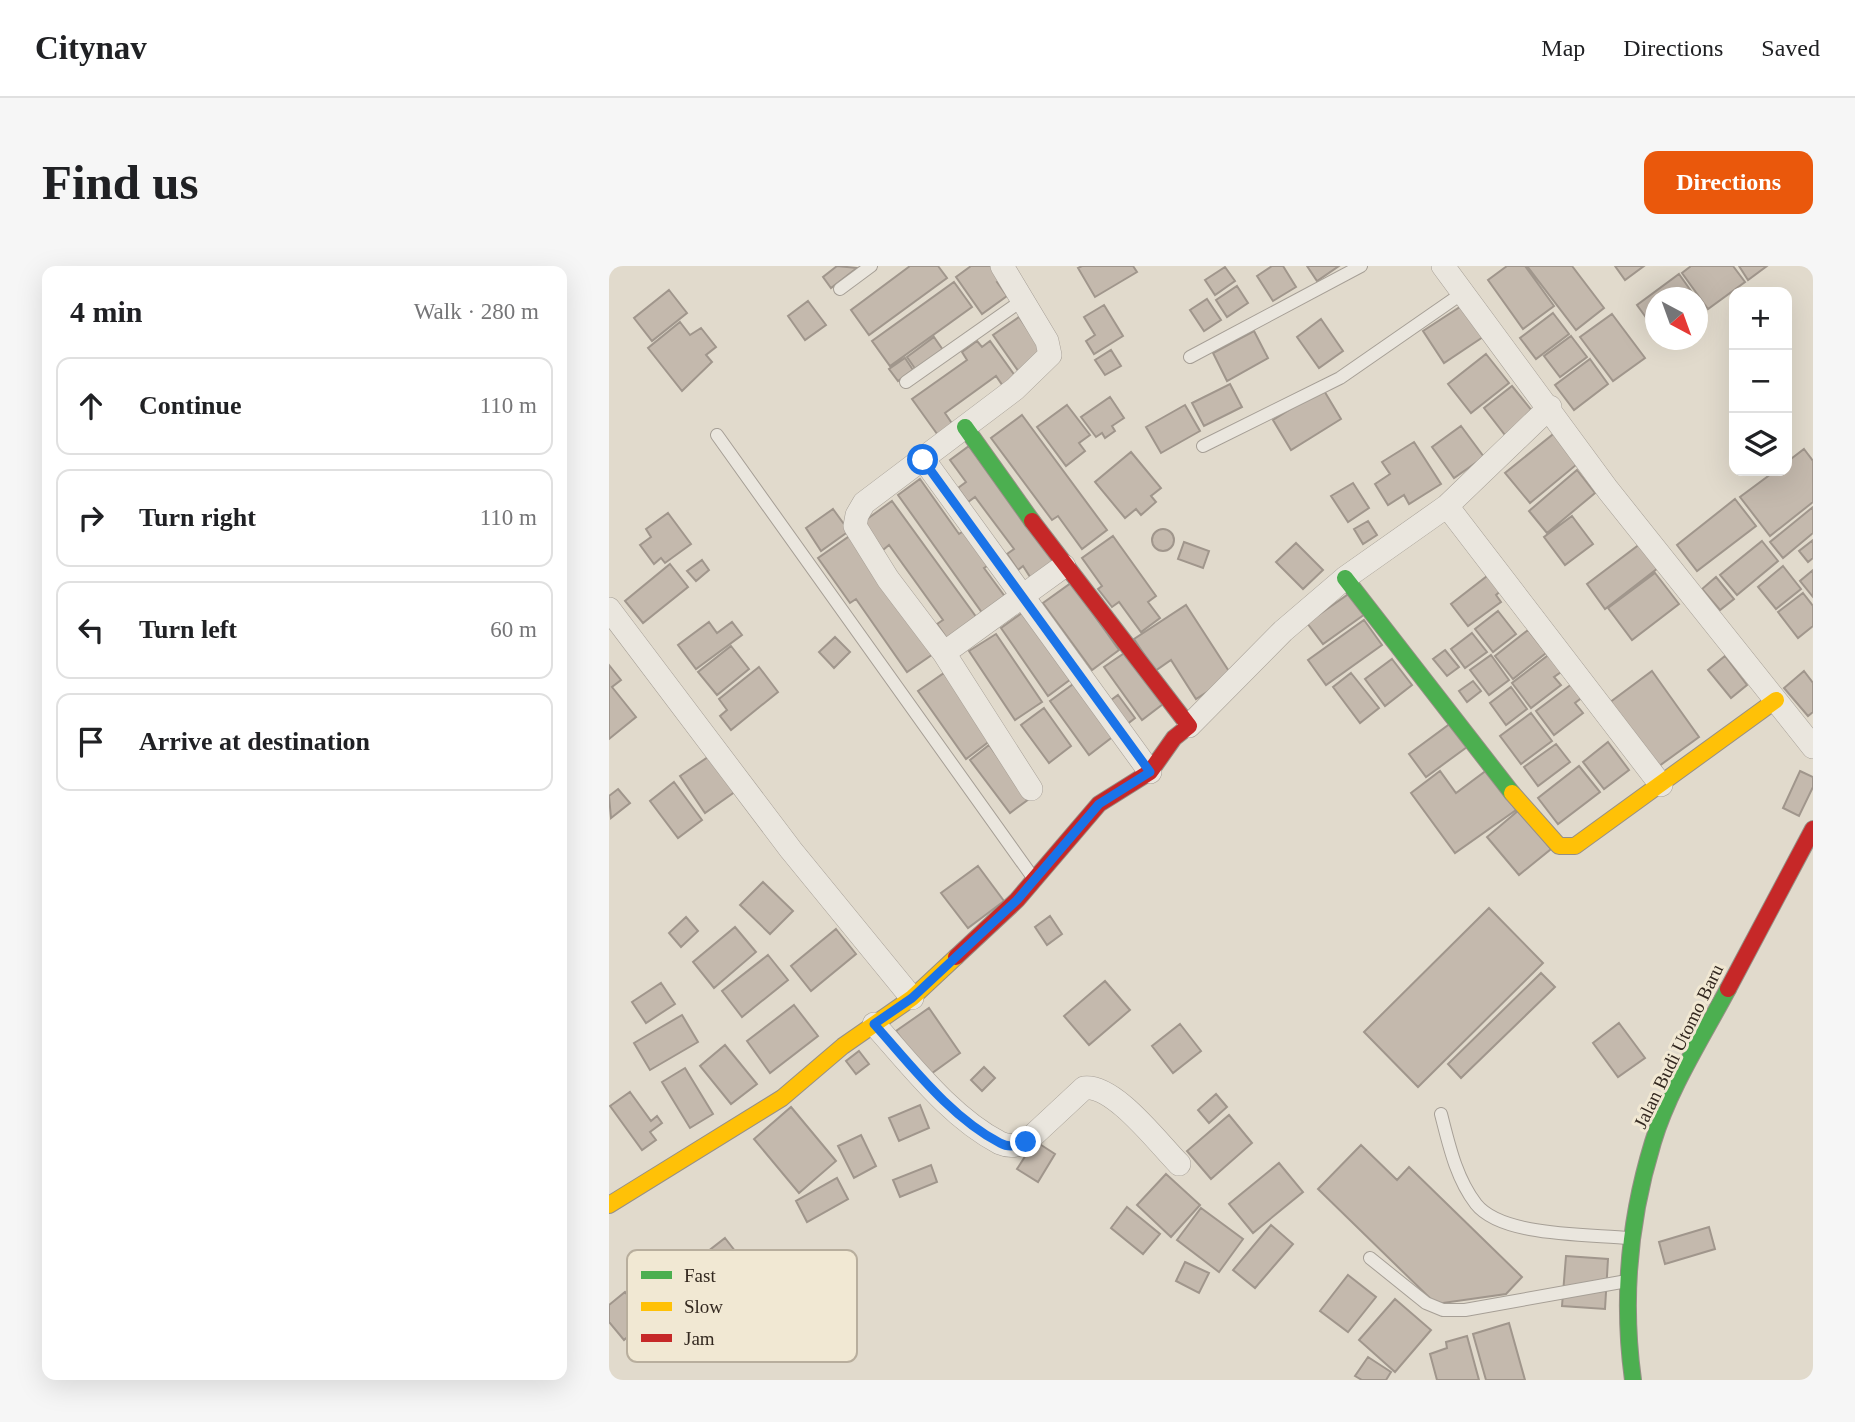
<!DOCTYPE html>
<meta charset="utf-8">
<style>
body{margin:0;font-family:Georgia,serif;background:#f6f6f6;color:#202124}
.controls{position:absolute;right:21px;top:21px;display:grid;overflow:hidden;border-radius:14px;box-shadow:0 7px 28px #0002}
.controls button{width:63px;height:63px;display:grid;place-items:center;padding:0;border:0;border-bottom:2px solid #e0e0e0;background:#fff;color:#202124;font:35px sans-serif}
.compass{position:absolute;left:1036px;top:21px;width:63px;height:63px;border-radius:50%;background:#fff;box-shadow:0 7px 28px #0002;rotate:139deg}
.stop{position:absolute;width:21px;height:21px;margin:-16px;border:5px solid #1a73e8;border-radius:50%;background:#fff}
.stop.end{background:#1a73e8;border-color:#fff;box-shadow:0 2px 7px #0008}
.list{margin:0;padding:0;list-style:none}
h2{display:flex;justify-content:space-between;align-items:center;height:91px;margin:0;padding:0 28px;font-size:30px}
h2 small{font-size:23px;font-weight:400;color:#757577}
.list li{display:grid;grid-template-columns:46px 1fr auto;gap:21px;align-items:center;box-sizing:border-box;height:98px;margin:0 14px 14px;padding:0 14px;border:2px solid #e0e0e0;border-radius:14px}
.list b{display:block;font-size:26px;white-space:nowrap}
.list em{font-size:23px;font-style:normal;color:#757577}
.icon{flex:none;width:38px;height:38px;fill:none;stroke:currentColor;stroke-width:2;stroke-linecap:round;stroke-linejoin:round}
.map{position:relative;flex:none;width:1204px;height:1114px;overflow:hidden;border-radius:14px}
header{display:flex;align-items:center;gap:42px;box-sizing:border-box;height:98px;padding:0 35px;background:#fff;border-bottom:2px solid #e0e0e0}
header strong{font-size:33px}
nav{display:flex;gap:38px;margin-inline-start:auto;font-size:24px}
.intro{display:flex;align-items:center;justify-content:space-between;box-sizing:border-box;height:168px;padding:0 42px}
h1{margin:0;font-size:49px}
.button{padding:18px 32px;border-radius:14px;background:#ea580c;color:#fff;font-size:24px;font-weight:700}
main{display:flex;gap:42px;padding:0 42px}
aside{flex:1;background:#fff;border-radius:14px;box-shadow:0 7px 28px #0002}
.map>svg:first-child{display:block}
.building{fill:#c4b9ad;stroke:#a0968c;stroke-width:2}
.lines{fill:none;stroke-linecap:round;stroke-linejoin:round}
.lane-casing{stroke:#a69f96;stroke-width:14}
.street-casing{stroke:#a69f96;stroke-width:24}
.fast-casing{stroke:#968f86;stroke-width:18}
.slow-casing{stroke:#968f86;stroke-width:18}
.jam-casing{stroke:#968f86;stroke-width:18}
.lane{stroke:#eae6de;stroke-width:12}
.street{stroke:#eae6de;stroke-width:23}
.fast{stroke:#4caf50;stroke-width:16}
.slow{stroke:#ffc107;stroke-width:16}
.jam{stroke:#c62828;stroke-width:16}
.route{stroke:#1a73e8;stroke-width:9}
.labels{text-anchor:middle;stroke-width:6;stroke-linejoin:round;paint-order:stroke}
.street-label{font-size:19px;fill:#33281f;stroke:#f1e8d3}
.key{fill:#f1e8d3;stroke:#b8ae9d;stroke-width:2}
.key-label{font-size:19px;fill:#33281f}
</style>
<header>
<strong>Citynav</strong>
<nav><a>Map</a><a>Directions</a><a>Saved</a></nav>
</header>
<div class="intro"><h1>Find us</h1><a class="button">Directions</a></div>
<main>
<aside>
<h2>4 min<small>Walk · 280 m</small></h2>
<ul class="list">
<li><svg class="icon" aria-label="ahead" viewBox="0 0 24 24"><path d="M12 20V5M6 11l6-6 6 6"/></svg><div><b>Continue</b></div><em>110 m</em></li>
<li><svg class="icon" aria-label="right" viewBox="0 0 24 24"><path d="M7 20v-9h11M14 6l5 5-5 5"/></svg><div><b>Turn right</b></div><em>110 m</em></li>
<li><svg class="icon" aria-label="left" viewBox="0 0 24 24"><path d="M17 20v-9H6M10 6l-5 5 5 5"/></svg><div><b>Turn left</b></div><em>60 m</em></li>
<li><svg class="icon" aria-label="arrive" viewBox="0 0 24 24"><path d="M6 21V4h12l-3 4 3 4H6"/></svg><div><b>Arrive at destination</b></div></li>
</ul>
</aside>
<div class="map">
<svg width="1204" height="1114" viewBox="0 0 1204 1114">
<rect width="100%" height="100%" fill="#e1dacc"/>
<path class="building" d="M228 0 248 2 222 22 214 11Z
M301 0H329L338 12 260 69 242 44Z
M362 0H385L394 12 388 16 398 30 373 48 347 11Z
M473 0H524L528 6 486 31 469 2Z
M663 0H674L687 21 664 35 648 10Z
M698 0H730L708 15Z
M898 0H916L945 40 914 63 879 14Z
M918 0H963L995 42 967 64Z
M1006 0H1035L1016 14Z
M1082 0H1124L1136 16 1099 43 1073 7Z
M1130 0H1158L1139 14Z
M616 1 626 15 606 29 596 14Z
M1070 8 1087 32H1046V64L1028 39Z
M345 16 363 41 281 100 263 75Z
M628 20 639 37 618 51 607 34Z
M60 24 78 47 43 75 25 52Z
M598 33 612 54 595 65 581 44Z
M199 35 217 59 196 74 179 50Z
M495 39 514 70 485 88 477 75 486 69 475 51Z
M854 39 874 71 835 97 814 65Z
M944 47 960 68 927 93 911 72Z
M1003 48 1036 92 1004 115 971 71Z
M410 51 438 91 412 109 384 69Z
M712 53 734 85 710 102 688 71Z
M71 56 81 69 92 62 107 81 97 89 103 96 73 125 39 82Z
M645 65 659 92 618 115 604 87Z
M962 70 978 91 951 111 935 90Z
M325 71 334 84 307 104 298 91Z
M368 75 373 81 381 75 409 114 396 123 387 110 336 147 346 162 331 172 303 133 358 94 353 86Z
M502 84 512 100 496 109 486 94Z
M877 88 900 117 862 147 839 118Z
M296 92 304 104 289 115 280 103Z
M981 93 999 118 965 144 946 119Z
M621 118 633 141 595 160 583 137Z
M903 120 924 146 896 169 875 142Z
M714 123 732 153 682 184 664 154Z
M501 131 515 152 503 160 506 165 496 172 493 167 487 171 472 151Z
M458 139 481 169 470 177 476 185 457 200 428 161Z
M576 139 591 165 552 187 537 161Z
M413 149 498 264 473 283 449 250 443 254 382 172Z
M852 160 875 191 845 212 823 181Z
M948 165 973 194 921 237 896 207Z
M805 176 832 218 800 238 795 229 779 239 766 218 781 208 773 196Z
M360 180 446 297 423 314 414 300 409 304 398 288 405 283 366 231 359 236 349 222 357 216 341 194Z
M1195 183 1204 195V236L1161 270 1131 231 1166 205H1178V196Z
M522 186 552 222 542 230 547 236 532 249 527 243 516 252 486 216Z
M968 204 986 227 938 267 920 245Z
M311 213 350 268 359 262 383 297 375 302 397 332 374 348 289 229Z
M744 217 760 242 739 256 722 230Z
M1126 233 1147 260 1088 305 1068 279Z
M283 235 368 352 339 374 328 358 334 354 280 279 274 284 254 256Z
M1204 241V267L1174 292 1161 276Z
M224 243 240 265 212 285 197 262Z
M59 247 82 278 56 297 52 292 45 298 31 279 42 271 37 263Z
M963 250 984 278 956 299 935 271Z
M759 255 768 269 754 278 745 263Z
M543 274a11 11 0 1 1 22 0a11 11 0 1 1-22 0Z
M242 269 327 386 298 406 247 333 241 337 209 292Z
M504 270 547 330 539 336 551 352 532 366 510 336 503 341 489 323 493 320 473 292Z
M1204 274V292L1199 296 1190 285Z
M1153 275 1169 295 1128 329 1111 309Z
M575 276 600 285 594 302 569 293Z
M687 277 714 304 694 323 667 296Z
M1031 278 1049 302 996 343 978 318Z
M93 294 100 304 87 315 78 305Z
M61 298 79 321 34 357 16 335Z
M1174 300 1192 323 1167 343 1149 321Z
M1204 304V331L1191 315Z
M882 307 894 323 887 329 892 336 859 360 842 338Z
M1046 307 1070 338 1023 374 999 342Z
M1107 311 1125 333 1111 344 1093 323Z
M462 317 510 384 483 404 434 337Z
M741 327 756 348 714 378 698 357Z
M1194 327 1204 340V360L1189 372 1169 346Z
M577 339 623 410 587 433 562 394 546 405 525 373Z
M417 344 462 413 439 430 392 362Z
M889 345 907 368 884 386 866 363Z
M755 354 773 379 717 419 699 394Z
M100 356 108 367 123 356 133 369 87 403 69 379Z
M919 364 937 387 904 413 886 390Z
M863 367 878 386 856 402 842 383Z
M387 368 433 436 406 454 360 385Z
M226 371 241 386 225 402 210 386Z
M122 380 140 403 108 429 89 406Z
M836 384 850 401 838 410 824 393Z
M517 386 554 438 533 454 495 401Z
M942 387 955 404 945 411 952 419 922 442 903 417Z
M882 389 900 414 880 429 861 404Z
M1116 390 1138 419 1122 432 1099 404Z
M783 393 803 419 776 440 756 413Z
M0 399 12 414 3 421 27 451 0 473Z
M150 401 169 426 122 464 111 450 118 444 110 433Z
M1043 405 1090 471 1046 503 1000 437Z
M1195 405 1204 417V446L1199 450 1175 422Z
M335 407 382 474 357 493 309 425Z
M742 407 770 442 751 457 724 421Z
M864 415 872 425 858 436 850 425Z
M467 416 506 469 480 489 441 435Z
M964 417 975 430 966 437 974 447 945 469 927 445Z
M902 421 918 443 897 459 881 437Z
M509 429 526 452 512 463 494 440Z
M435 442 462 480 440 497 412 459Z
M922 447 943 475 912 498 891 470Z
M842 457 858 481 817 511 800 488Z
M999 476 1020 504 995 523 974 496Z
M947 478 961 496 929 520 915 501Z
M380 479 420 533 401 547 361 494Z
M102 489 127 525 96 547 71 510Z
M970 500 991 526 949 558 929 532Z
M878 504 907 544 846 587 802 527 831 505 847 527Z
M1191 505 1204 511V521L1190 550 1174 542Z
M65 516 93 554 69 572 41 535Z
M9 523 21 537 2 552 0 530Z
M910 544 942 583 910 609 878 571Z
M369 600 395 635 359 662 332 627Z
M154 616 184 645 161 668 131 639Z
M880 642 934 697 809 821 755 766Z
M441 650 453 668 438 679 426 661Z
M77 651 89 665 72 681 60 667Z
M126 661 147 686 105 722 84 696Z
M227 663 247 688 202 725 182 700Z
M159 689 179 714 133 751 113 725Z
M932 707 946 721 852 812 839 798Z
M496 715 521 744 480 779 455 750Z
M52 717 66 738 37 757 23 736Z
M185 739 209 770 161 807 138 775Z
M320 742 351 787 319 810 287 765Z
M73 749 89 776 41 804 25 777Z
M1010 757 1036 792 1009 811 984 777Z
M571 758 592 785 564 807 543 780Z
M116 779 148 818 122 838 91 800Z
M250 785 260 798 247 808 237 795Z
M375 801 386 812 373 825 362 814Z
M76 802 104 848 81 862 53 816Z
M21 826 42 855 48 850 53 857 41 866 47 874 33 884 1 840Z
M607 828 618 841 600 857 589 844Z
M311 839 320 862 290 875 280 852Z
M182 841 227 895 190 927 145 873Z
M620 849 643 877 602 913 578 885Z
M252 869 267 900 245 912 229 880Z
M426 875 446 888 429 916 408 903Z
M752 879 788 914 800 901 913 1011 897 1028 827 1038 709 923Z
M670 897 694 926 644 967 620 938Z
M322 899 328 916 291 931 284 914Z
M557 908 591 939 562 971 528 939Z
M228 912 239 933 198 956 187 935Z
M518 941 551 968 534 988 502 962Z
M592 942 634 973 610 1006 568 974Z
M662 959 684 978 646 1022 624 1004Z
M1100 961 1106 983 1056 998 1050 976Z
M116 972 154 1021 117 1050 86 1009 100 998 93 990Z
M957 990 999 993 996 1043 953 1040Z
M576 996 600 1007 590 1027 567 1015Z
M739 1009 767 1031 739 1066 711 1045Z
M16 1026 39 1053 15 1074 0 1056V1039Z
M786 1033 822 1064 786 1106 750 1074Z
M900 1057 916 1114H877L864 1068Z
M858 1070 870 1114H828L821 1088 838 1082 837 1076Z
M759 1091 782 1106 777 1114H753L746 1110Z"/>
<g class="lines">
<defs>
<path id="lane" d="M231 23 262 0
M581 91 752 0
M297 116 415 33
M108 169 425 613
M594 180 731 112 855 26
M832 848C840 879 847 912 867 938 893 971 980 968 1020 972
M761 992 817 1037 834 1044H856L1018 1015"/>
<path id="street" d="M393 0 438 75 441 89 406 123 255 237 248 249 246 260 279 313 335 387 422 523
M834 0 999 224 1204 481
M315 194 541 506
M838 240 1052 519
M0 343 182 584 303 732
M335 387 455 300
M580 460 674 365 736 312 838 240 941 141
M265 758C302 799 341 851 391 877 400 881 408 880 417 876L475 822C505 818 549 877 570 898"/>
<path id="fast" d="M356 161 423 255
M736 312 903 527
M1024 1114C1013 1034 1020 954 1044 876 1060 823 1093 772 1119 723"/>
<path id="slow" d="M903 527 950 580H966L1167 434
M0 939 173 832 234 780 303 732 347 691"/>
<path id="jam" d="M347 691 408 634 490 538 541 506 565 472 580 460 423 255
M1119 723 1204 563"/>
</defs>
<use href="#lane" class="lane-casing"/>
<use href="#street" class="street-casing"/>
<use href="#fast" class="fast-casing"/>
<use href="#slow" class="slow-casing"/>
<use href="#jam" class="jam-casing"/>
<use href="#lane" class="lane"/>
<use href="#street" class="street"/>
<use href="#fast" class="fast"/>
<use href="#slow" class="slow"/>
<use href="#jam" class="jam"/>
</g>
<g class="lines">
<path class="route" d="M314 194 541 506 490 538 408 634 303 732 265 758C302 799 341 851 391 877 400 882 408 880 417 876"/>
</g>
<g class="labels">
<g class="street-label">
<text transform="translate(1069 780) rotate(-64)" y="7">Jalan Budi Utomo Baru</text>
</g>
</g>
<rect x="18" y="984" width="230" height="112" rx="10" class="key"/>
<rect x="32" y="1005" width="31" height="8" fill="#4caf50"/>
<rect x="32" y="1036" width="31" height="9" fill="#ffc107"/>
<rect x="32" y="1068" width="31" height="8" fill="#c62828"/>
<g class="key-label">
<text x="75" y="1016">Fast</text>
<text x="75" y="1047">Slow</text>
<text x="75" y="1079">Jam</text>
</g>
</svg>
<div class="controls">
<button>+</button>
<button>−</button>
<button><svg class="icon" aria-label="layers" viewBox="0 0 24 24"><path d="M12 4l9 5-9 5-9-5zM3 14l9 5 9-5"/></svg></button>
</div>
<svg class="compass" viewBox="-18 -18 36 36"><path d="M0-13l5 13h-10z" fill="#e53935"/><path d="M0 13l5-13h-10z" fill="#757577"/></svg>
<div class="stop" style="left:314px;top:194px"></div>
<div class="stop end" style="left:417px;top:876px"></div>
</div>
</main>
